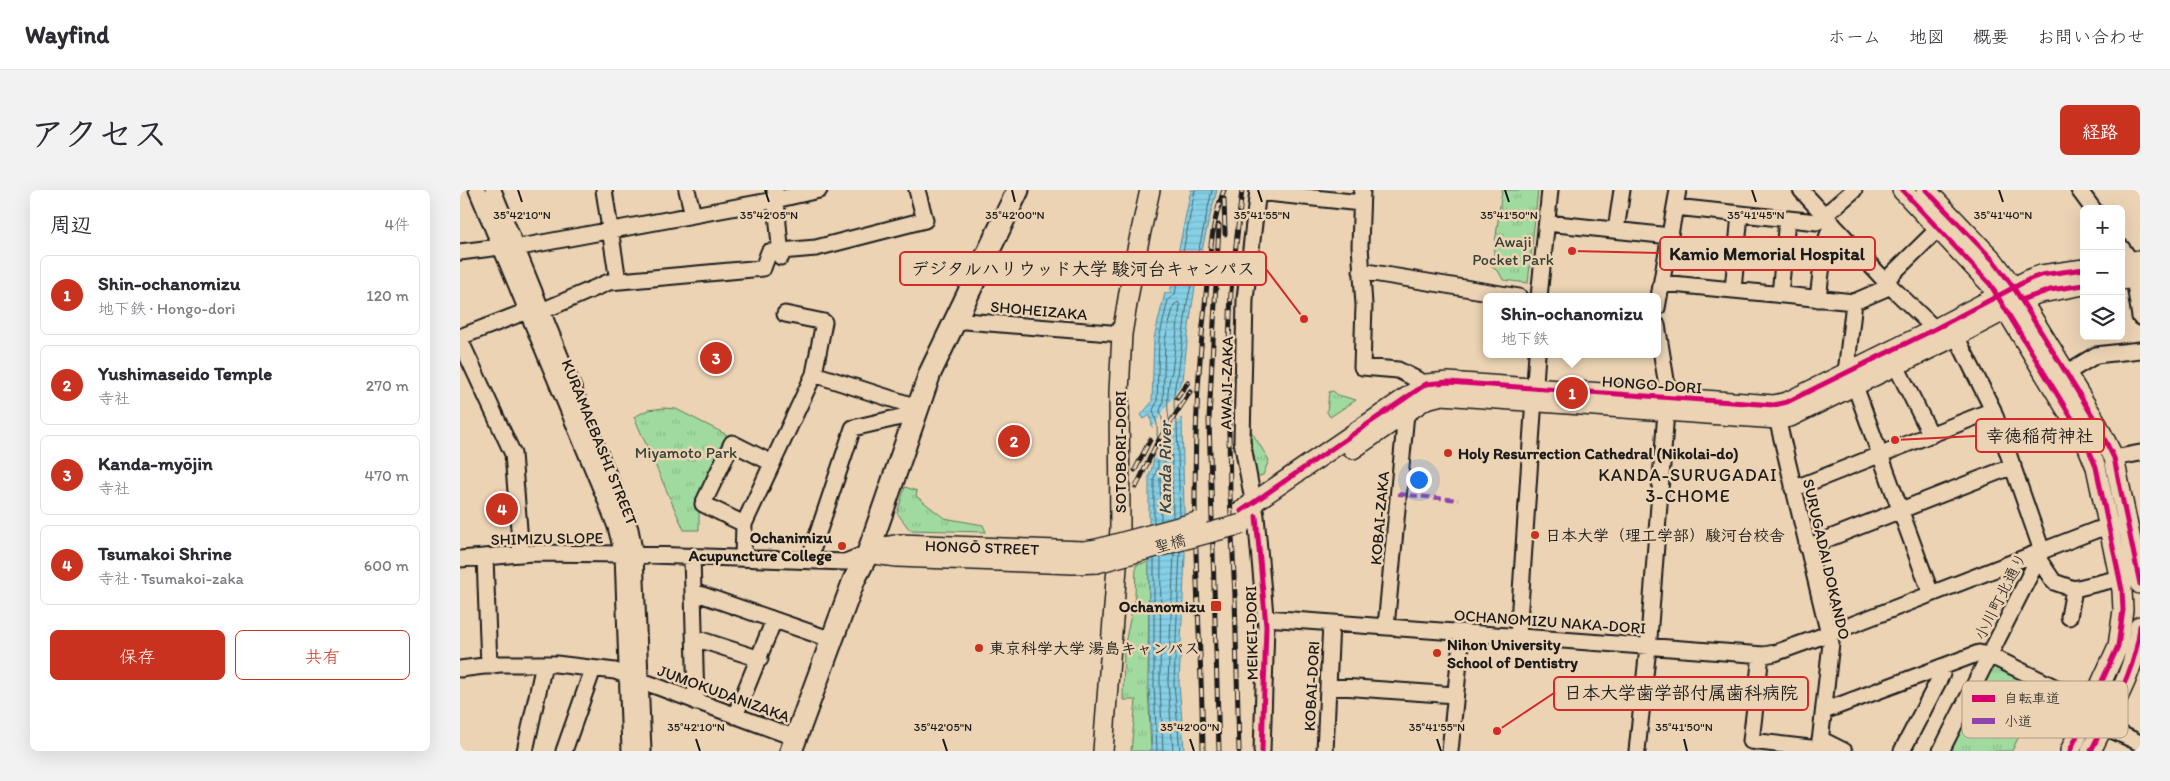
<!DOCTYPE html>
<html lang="ja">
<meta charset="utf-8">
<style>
body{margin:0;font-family:Itim,"Klee One",sans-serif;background:#f2f2f3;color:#2b2b33}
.controls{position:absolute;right:15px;top:15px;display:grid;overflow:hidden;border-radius:8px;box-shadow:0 5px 20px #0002}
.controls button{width:45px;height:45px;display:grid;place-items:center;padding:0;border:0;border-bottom:1px solid #e1e1e2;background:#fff;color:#2b2b33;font:25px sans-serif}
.you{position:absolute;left:958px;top:289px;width:18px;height:18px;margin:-12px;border:4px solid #fff;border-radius:50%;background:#1a73e8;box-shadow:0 0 0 8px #1a73e833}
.badge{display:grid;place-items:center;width:32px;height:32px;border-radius:50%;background:#c8321e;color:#fff;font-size:16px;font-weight:700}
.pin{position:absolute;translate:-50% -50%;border:2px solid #fff;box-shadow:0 1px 5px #0006}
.popup{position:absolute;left:1023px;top:103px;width:178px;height:65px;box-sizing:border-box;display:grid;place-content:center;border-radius:8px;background:#fff;filter:drop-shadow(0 1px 4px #0005);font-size:16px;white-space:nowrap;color:#7c7c81}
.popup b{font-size:19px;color:#2b2b33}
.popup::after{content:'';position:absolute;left:50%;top:100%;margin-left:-10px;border:10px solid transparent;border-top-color:#fff}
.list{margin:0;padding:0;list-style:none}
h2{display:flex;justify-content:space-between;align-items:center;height:65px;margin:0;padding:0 20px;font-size:21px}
h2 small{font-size:16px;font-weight:400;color:#7c7c81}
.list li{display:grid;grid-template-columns:32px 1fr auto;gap:15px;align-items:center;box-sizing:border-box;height:80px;margin:0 10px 10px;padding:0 10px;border:1px solid #e1e1e2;border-radius:8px}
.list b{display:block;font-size:19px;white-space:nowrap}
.list p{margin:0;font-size:16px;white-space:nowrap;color:#7c7c81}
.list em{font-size:16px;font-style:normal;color:#7c7c81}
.actions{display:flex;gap:10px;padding:15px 20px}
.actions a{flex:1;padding:11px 0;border:1px solid #c8321e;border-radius:8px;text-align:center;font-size:18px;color:#c8321e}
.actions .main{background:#c8321e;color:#fff}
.icon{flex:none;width:28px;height:28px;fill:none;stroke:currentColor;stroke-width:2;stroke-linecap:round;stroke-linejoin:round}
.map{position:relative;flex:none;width:1680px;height:561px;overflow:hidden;border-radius:8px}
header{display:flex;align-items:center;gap:30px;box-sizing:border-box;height:70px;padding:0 25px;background:#fff;border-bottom:1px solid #e1e1e2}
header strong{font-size:24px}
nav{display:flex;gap:28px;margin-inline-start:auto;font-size:18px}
.intro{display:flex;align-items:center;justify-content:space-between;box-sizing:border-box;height:120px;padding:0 30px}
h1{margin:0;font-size:35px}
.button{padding:12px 22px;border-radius:8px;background:#c8321e;color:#fff;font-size:18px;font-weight:700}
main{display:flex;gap:30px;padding:0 30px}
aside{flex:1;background:#fff;border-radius:8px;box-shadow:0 5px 20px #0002}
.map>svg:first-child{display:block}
.grass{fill:url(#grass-tufts);stroke:#5e7b5e}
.water{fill:url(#water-rules);stroke:#5c8895}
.pier{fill:#ebd3b4}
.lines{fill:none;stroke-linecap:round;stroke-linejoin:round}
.shore{stroke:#46646d;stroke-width:1}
.minor-casing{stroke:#1c1c1c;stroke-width:19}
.major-casing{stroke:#1c1c1c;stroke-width:22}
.highway-casing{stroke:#1c1c1c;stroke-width:25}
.minor{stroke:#ebd3b4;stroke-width:15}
.major{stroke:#ebd3b4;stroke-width:19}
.highway{stroke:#ebd3b4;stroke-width:21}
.rail-casing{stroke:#1c1c1c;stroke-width:5}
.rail{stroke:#ebd3b4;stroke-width:3;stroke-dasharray:9;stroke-linecap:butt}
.major-bridge-casing{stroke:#1c1c1c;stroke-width:22;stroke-linecap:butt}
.major-bridge{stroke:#ebd3b4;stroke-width:19}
.quiet{stroke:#8e44ad;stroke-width:4;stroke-dasharray:8 4;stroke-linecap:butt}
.cycleway-casing{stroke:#ebd3b4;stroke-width:8}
.cycleway{stroke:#d6006c;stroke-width:5}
.ticks{fill:none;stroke:#1c1c1c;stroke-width:2}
.poi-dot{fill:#c8321e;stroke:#ebd3b4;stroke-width:2}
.labels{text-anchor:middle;stroke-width:5;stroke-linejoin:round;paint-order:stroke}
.park-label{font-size:16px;fill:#374236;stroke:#ebd3b4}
.street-label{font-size:16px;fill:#1c1c1c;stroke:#ebd3b4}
.poi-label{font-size:16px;font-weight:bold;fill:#1c1c1c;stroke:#ebd3b4;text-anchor:start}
.water-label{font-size:18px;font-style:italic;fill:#36494e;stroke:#ebd3b4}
.neighbourhood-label{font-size:18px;letter-spacing:1px;fill:#1c1c1c;stroke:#ebd3b4}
.key{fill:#ebd3b4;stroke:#ad9c86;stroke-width:1}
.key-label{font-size:14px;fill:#1c1c1c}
.ticks-label{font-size:12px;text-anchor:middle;fill:#1c1c1c;stroke:#ebd3b4;stroke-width:5;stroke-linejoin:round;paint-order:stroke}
.leader{fill:none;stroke:#d62828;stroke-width:2}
.callout-dot{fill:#d62828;stroke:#ebd3b4;stroke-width:2}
.callout{fill:#ebd3b4;stroke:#d62828;stroke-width:2}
.callout-label{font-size:18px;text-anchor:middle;font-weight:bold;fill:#1c1c1c}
</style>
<header>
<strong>Wayfind</strong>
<nav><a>ホーム</a><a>地図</a><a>概要</a><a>お問い合わせ</a></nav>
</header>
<div class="intro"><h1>アクセス</h1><a class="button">経路</a></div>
<main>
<aside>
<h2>周辺<small>4件</small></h2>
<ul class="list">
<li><span class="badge">1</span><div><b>Shin-ochanomizu</b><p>地下鉄 · Hongo-dori</p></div><em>120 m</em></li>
<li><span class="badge">2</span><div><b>Yushimaseido Temple</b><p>寺社</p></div><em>270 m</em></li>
<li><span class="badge">3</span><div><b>Kanda-myōjin</b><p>寺社</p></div><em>470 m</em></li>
<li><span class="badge">4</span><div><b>Tsumakoi Shrine</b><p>寺社 · Tsumakoi-zaka</p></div><em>600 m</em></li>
</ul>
<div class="actions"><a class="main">保存</a><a>共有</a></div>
</aside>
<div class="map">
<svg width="1680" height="561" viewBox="0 0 1680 561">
<defs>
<pattern id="grass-tufts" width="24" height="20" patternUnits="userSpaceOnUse" patternTransform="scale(1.25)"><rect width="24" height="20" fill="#a1da9f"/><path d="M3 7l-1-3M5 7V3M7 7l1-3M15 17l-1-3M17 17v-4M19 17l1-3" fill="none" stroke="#8aba88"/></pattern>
<pattern id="water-rules" width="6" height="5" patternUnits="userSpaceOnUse" patternTransform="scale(1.25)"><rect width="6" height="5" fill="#86d0e6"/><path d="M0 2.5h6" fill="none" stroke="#73b2c5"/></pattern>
</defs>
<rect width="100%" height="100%" fill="#ebd3b4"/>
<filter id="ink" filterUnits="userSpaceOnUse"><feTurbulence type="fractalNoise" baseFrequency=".02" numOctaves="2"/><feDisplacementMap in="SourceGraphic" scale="10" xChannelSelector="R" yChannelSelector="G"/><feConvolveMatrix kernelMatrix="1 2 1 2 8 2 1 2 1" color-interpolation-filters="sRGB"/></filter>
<g filter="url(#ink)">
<path class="grass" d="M1042 0H1078L1068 93 1043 90 1039 82 1032 77Z
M873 201 878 205 896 210 870 227 867 222 869 202Z
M204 218 216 219 271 247 239 315V340H224L174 227 188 220Z
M791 241 809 270 803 285 796 287 791 261Z
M445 297 457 301 456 306 484 328 523 335 526 342 450 340 437 323Z
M689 372 688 495 691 561H671L676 510H663L664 458 675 406 676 375Z
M1533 475 1581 499 1552 561H1491Z"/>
<path class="water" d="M731 0H757C739 62 729 126 723 190L720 191V228L722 229 725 366 719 493 724 559 727 561H692L689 495V286C697 269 694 243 690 225L684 229 681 225 692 212 694 148 705 103H710Z"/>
<path class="pier" d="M722 193 721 227 691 273 690 241Z"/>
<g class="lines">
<path class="shore" d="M720 326 717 234C713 226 713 193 718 185L727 113 752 0
M701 331 700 289 705 277 703 233 700 220 703 213 705 150 714 115 718 112 720 115 712 182C707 192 706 226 711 236L713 327
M694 333V288L698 277 697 234 693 220 697 212 699 149 708 110 715 104 735 0
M701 367 700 495 703 561
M694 369V495L697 561
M713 561 708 493 714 363
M720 561 714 493 720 362"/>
<defs>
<path id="minor" d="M17 0 145 308 156 337 163 364 170 561
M33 0 170 339 175 365 183 561
M144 0 158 91
M227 0 233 25
M798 0 785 109 782 251 796 326 806 436 802 561
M902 0 900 56 904 115 902 177 938 180 966 194
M1341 0 1425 91 1475 139
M1619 0 1633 19
M315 1 321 67
M798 2 901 13
M1215 17 1357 32 1394 0
M1087 33 1210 46
M1156 40 1162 0
M1661 57 1671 71
M55 58 315 10 359 0
M0 62 40 57
M901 81 1059 107
M1674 88 1680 127
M1425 91 1479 38
M1202 93 1394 112 1431 96
M1273 100 1280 24
M1320 105 1327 29
M1079 107 1090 0
M1358 109 1364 57 1372 33
M1197 118 1218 0
M82 121 149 92 303 78 309 62 356 58 465 30 457 0
M493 130 662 144
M0 147 67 121
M0 150 53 264 61 364
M1436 176 1471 245
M1386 183 1394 112
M1606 183 1636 165 1680 160
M354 184 457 217
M1395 196 1471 404
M1315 220 1371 453 1359 561
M1654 268 1680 263
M1333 299 1533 220
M284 334 243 314 272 253 312 273
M1347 357 1553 276
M232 366 236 512
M25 367 29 476
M283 368 284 334 354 184 364 132 325 124
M0 369 73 363 163 364 385 372 408 363
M349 370 393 238 454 224
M1579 370 1594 392 1614 399 1609 427
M1614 399 1660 388
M234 402 372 450
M806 428 1304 465 1315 463 1368 444 1636 340 1659 335
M926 437 946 223
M1058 446 1077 164
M235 448 300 469
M1301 465 1291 551 1359 559
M0 479 40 474H96L155 481 336 548
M868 496 995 505
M1364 521 1519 463 1529 465 1631 515
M275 526 314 430
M1643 536 1680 553
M1360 549 1384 561
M65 561 84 474
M104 561 133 479
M865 561 871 433
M990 561 1002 442
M1177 561 1189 448 1207 208V196L1197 135
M1442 561 1482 484 1481 477
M1481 561 1582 361 1533 220 1496 146"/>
<path id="major" d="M1442 0 1530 94 1625 250 1636 277 1662 400 1663 420 1658 456 1610 561
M1466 0 1533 70 1554 98 1635 230 1654 268 1680 394
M1661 73 1680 70
M1661 90 1680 87
M893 259 966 209 982 205 1317 229 1330 227 1496 146 1576 104 1624 95
M781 321 966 194 988 192 1314 215 1327 212 1475 139 1570 89 1581 85 1624 79
M408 363 424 357 440 354 624 361 637 359
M414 364 437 367 613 374 637 373
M643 561 660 338 659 202 662 144 674 73 690 0
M1631 561C1650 521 1676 482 1680 436"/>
<path id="highway" d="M331 561 394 390 408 363 470 183 558 0"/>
</defs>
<use href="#minor" class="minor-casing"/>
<use href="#major" class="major-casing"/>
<use href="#highway" class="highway-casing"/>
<use href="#minor" class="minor"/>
<use href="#major" class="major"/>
<use href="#highway" class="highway"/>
<defs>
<path id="rail" d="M764 9 765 44
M717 208 728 192
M675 280 690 250
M676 297 697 253 730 202
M743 561C742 475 735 390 735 304 735 241 738 178 745 115 749 76 750 37 764 0
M759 561 749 230 759 35
M779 561 775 406 770 305 768 180 771 101 782 0"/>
</defs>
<use href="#rail" class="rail-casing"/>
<use href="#rail" class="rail"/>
<defs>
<path id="major-bridge" d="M637 359 737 332
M637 373 782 334"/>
</defs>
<use href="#major-bridge" class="major-bridge-casing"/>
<use href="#major-bridge" class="major-bridge"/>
<path class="quiet" d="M938 304 998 310"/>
<defs>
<path id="cycleway" d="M1442 0 1530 94 1625 250 1636 277 1662 400 1663 420 1658 456 1610 561
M1466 0 1533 70 1554 98 1635 230 1654 268 1680 394
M1561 110 1590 100 1624 95
M781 321 966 194 988 192 1314 215 1327 212 1475 139 1570 89 1581 85 1624 79
M796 326 806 436 802 561
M1631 561C1650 521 1676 482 1680 436"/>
</defs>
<use href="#cycleway" class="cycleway-casing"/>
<use href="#cycleway" class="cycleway"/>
</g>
</g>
<path class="ticks" d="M58 0 62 12M305 0 309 12M552 0 555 12M798 0 802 12M1045 0 1049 12M1292 0 1296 12M1539 0 1543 12M236 549 240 561M483 549 487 561M730 549 734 561M977 549 981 561M1224 549 1227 561"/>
<g class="poi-dot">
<circle cx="988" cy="263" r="5"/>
<circle cx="1075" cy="345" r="5"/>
<circle cx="382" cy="356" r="5"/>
<rect x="750" y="410" width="12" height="12" rx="2.5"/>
<circle cx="519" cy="458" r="5"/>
<circle cx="977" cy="463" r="5"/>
</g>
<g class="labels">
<g class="park-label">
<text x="1053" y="57">Awaji<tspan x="1053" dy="18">Pocket Park</tspan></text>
<text x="226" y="268">Miyamoto Park</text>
</g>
<g class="street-label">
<text transform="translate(579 120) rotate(5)" y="6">SHOHEIZAKA</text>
<text transform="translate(766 193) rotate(-89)" y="6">AWAJI-ZAKA</text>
<text transform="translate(1192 194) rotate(4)" y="6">HONGO-DORI</text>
<text transform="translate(140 252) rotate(68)" y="6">KURAMAEBASHI STREET</text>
<text transform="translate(660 262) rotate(-90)" y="6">SOTOBORI-DORI</text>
<text transform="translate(919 328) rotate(-85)" y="6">KOBAI-ZAKA</text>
<text transform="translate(87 348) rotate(-1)" y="6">SHIMIZU SLOPE</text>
<text transform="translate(710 353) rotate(-15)" y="6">聖橋</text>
<text transform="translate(522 357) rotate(2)" y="6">HONGŌ STREET</text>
<text transform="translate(1367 369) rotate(77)" y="6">SURUGADAI DOKANDO</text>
<text transform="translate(1540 406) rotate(-63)" y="6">小川町北通り</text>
<text transform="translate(1090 431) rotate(4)" y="6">OCHANOMIZU NAKA-DORI</text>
<text transform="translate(791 443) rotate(-91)" y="6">MEIKEI-DORI</text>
<text transform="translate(851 496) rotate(-87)" y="6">KOBAI-DORI</text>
<text transform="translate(264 503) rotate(20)" y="6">JUMOKUDANIZAKA</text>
</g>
<g class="poi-label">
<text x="998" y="269">Holy Resurrection Cathedral (Nikolai-do)</text>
<text x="1085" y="351">日本大学（理工学部）駿河台校舎</text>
<text x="372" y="353" text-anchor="end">Ochanimizu<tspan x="372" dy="18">Acupuncture College</tspan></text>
<text x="745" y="422" text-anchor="end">Ochanomizu</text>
<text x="987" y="460">Nihon University<tspan x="987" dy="18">School of Dentistry</tspan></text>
<text x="529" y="464">東京科学大学 湯島キャンパス</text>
</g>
<g class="water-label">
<text transform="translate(705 278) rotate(-90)" y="6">Kanda River</text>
</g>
<g class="neighbourhood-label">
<text x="1228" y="291">KANDA-SURUGADAI<tspan x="1228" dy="21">3-CHOME</tspan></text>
</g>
</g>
<rect x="1502" y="491" width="166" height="57" rx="8" class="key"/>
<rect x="1512" y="505" width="23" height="7" fill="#d6006c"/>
<rect x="1512" y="528" width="23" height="6" fill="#8e44ad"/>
<g class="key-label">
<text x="1544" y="513">自転車道</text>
<text x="1544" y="536">小道</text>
</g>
<g class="ticks-label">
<text x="62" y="29">35°42'10"N</text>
<text x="309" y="29">35°42'05"N</text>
<text x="555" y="29">35°42'00"N</text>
<text x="802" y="29">35°41'55"N</text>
<text x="1049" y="29">35°41'50"N</text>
<text x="1296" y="29">35°41'45"N</text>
<text x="1543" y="29">35°41'40"N</text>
<text x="236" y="541">35°42'10"N</text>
<text x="483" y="541">35°42'05"N</text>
<text x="730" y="541">35°42'00"N</text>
<text x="977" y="541">35°41'55"N</text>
<text x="1224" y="541">35°41'50"N</text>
</g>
<path class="leader" d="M1112 61L1200 63M844 129L806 79M1435 250L1516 246M1037 541L1094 503"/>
<g class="callout-dot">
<circle cx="1112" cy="61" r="5"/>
<circle cx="844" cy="129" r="5"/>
<circle cx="1435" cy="250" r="5"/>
<circle cx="1037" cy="541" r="5"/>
</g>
<g class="callout">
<rect x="1200" y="47" width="215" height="33" rx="5"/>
<rect x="440" y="62" width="366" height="33" rx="5"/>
<rect x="1516" y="229" width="128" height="33" rx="5"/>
<rect x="1094" y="487" width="254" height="33" rx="5"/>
</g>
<g class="callout-label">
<text x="1307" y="70">Kamio Memorial Hospital</text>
<text x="623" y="85">デジタルハリウッド大学 駿河台キャンパス</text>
<text x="1580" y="252">幸徳稲荷神社</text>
<text x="1221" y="509">日本大学歯学部付属歯科病院</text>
</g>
</svg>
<div class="controls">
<button>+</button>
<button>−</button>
<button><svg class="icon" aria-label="layers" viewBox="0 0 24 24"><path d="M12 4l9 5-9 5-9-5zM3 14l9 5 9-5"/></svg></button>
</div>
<div class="you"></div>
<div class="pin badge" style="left:1112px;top:203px">1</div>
<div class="popup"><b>Shin-ochanomizu</b>地下鉄</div>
<div class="pin badge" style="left:554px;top:251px">2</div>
<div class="pin badge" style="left:256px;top:168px">3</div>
<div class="pin badge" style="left:42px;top:319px">4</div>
</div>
</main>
